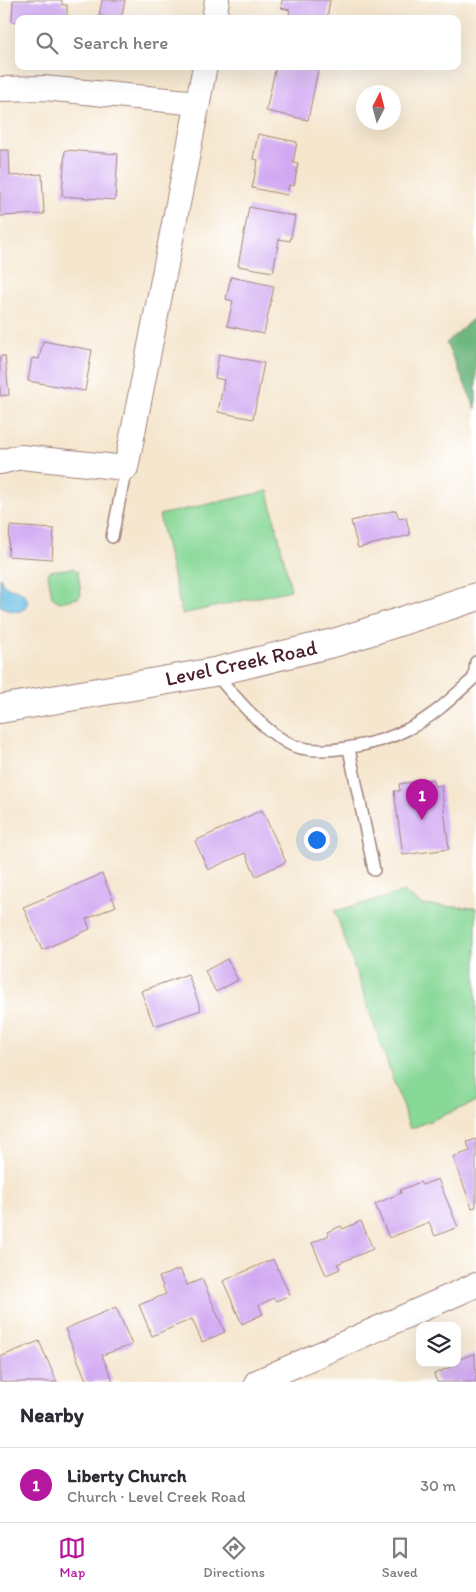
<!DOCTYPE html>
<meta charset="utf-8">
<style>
body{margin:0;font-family:Itim,sans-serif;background:#f2f2f3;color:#2b2b33}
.controls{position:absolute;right:15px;bottom:15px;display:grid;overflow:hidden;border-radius:10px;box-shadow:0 5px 20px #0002}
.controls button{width:45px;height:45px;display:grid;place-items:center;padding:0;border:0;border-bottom:1px solid #e1e1e2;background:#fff;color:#2b2b33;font:25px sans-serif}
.compass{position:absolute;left:356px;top:85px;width:45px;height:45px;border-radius:50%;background:#fff;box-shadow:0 5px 20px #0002;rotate:6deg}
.you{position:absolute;left:316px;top:839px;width:18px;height:18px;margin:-12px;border:4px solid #fff;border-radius:50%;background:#1a73e8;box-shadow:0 0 0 8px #1a73e833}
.badge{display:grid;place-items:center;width:32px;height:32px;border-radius:50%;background:#b5179e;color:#fff;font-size:16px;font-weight:700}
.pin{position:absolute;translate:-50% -41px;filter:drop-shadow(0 1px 2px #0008)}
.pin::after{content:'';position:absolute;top:26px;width:18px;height:15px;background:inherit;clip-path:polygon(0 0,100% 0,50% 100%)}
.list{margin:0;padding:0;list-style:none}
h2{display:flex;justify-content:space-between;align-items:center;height:65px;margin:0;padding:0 20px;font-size:21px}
h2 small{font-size:16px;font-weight:400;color:#7c7c81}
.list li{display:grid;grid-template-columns:32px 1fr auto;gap:15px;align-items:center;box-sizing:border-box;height:75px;padding:0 20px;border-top:1px solid #e1e1e2}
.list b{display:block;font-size:19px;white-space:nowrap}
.list p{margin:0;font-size:16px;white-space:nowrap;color:#7c7c81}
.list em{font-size:16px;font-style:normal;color:#7c7c81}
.icon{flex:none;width:28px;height:28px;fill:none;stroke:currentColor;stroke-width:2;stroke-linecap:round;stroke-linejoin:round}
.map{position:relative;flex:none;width:476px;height:1382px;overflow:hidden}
.search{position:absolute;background:#fff;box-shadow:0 5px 20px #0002;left:15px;right:15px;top:15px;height:55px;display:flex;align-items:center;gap:12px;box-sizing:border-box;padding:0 18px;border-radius:10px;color:#7c7c81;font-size:19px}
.sheet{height:140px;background:#fff}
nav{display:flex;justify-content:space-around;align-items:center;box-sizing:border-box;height:70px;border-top:1px solid #e1e1e2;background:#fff;font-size:14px;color:#7c7c81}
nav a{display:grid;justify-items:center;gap:2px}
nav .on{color:#b5179e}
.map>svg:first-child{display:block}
.green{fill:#88d897;stroke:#697c61}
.forest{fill:#6eb880;stroke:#5c6c56}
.water{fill:#68bde4;stroke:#596e88}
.building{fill:#d0a8f2}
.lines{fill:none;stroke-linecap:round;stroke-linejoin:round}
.service-casing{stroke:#a0827c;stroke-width:14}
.minor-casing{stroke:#a0827c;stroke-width:26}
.tertiary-casing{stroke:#a0827c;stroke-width:30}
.service{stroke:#fff;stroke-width:11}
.minor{stroke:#fff;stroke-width:24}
.tertiary{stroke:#fff;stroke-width:28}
.labels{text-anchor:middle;stroke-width:5;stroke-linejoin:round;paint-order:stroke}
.street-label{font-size:21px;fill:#4a1f2b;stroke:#fff}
</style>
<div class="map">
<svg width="476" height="1382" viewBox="0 0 476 1382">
<rect width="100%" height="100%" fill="#fff"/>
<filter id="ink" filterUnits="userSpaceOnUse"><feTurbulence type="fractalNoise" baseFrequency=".02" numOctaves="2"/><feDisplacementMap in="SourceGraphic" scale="10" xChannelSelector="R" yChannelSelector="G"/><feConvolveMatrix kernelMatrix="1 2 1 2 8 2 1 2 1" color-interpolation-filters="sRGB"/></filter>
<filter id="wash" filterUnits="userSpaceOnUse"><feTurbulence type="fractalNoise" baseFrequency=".0096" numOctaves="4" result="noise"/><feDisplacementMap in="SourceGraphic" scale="20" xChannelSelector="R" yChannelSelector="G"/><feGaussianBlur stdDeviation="1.12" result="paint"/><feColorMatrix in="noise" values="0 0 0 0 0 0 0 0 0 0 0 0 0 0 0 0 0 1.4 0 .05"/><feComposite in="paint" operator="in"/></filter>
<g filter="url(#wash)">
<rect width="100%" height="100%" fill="#f5e6ce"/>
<path class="green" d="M268 491 291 590 182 614 159 515Z
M73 568 78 572 81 595 78 598 59 602 52 597 48 574 50 571Z
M404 892 422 905 476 908V1102L410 1129 335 911Z"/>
<path class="forest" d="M476 316V409L446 343Z"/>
<path class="water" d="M0 577 4 586C16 590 27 590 28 605 18 616 13 611 0 606Z"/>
<g id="blocks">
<path class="building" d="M13 0H62V5H67V19H19V22H12Z
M102 0H125L121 19 99 16Z
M282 0H330L327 19H288L290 10 281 8Z
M276 66H299L318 70 308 120 266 111Z
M258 134 297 142 293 163 298 164 294 186 289 185 287 195 252 188 258 160 253 159Z
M0 150H9L10 176 42 174 44 214 0 216Z
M65 150 118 154 115 200 62 196Z
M249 207 295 216 290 241 279 239 273 272 238 266Z
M231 277 274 286 264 334 227 326 233 301 226 299Z
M43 341 92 350 85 391 28 381 32 358 39 359Z
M219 354 264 363 253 419 218 412 224 380 215 378Z
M0 356H5L9 395 0 396Z
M396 510 399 519 406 517 410 535 358 548 351 521Z
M10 526 54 529 52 559 8 556Z
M433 779 434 786 441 785 449 849 403 855 394 791H400L399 784Z
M262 810 286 862 256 876 245 853 208 870 195 841Z
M102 874 116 906 86 919 90 929 42 950 23 907Z
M227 959 238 980 216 992 205 971Z
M188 974 201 1010 154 1026 141 991Z
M476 1139V1207L472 1208 453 1157 470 1151 467 1142Z
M438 1179 458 1227 435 1236 429 1222 389 1238 375 1204 401 1193 400 1190 420 1182 422 1185Z
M361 1221 373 1249 337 1264 340 1269 326 1275 312 1243 329 1235 327 1232 341 1226 343 1229Z
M273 1259 290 1295 276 1301 274 1298 259 1305 263 1314 242 1324 223 1281Z
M180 1269 187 1285 202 1279 225 1332 202 1342 192 1319 152 1336 139 1305 166 1294 159 1277Z
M116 1307 132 1345 102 1355 113 1381 87 1382 65 1329Z
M39 1341 57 1382H0V1357Z
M475 1353 476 1382H437L434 1374 456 1365 457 1360Z"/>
</g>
</g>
<g filter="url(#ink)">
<use href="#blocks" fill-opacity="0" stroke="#a0827c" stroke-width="1"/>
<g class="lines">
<defs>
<path id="service" d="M112 537 126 468
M215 673C234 696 260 727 286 742 314 760 380 744 408 729 433 717 453 697 474 678L476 662
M349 749 374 870"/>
<path id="minor" d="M214 19 217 0
M0 89 44 88 198 103
M0 462 21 457 126 468 205 66
M257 1382 476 1285"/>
<path id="tertiary" d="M0 709 214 672 337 642 476 597"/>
</defs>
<use href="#service" class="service-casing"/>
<use href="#minor" class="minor-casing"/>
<use href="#tertiary" class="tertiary-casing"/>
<use href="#service" class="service"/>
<use href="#minor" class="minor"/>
<use href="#tertiary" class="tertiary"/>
</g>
</g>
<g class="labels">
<g class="street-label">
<text transform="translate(241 663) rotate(-12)" y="7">Level Creek Road</text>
</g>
</g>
</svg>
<div class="controls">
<button><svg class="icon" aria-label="layers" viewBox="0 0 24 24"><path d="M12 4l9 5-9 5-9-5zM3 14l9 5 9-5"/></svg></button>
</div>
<svg class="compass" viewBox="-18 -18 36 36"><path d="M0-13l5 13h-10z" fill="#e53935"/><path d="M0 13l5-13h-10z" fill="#7c7c81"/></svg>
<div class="you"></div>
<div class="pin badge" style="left:422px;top:820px">1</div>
<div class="search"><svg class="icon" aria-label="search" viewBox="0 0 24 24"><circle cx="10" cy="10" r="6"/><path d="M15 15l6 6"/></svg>Search here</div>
</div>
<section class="sheet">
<h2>Nearby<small></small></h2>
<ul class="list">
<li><span class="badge">1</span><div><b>Liberty Church</b><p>Church · Level Creek Road</p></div><em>30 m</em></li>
</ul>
</section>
<nav>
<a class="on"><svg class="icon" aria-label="map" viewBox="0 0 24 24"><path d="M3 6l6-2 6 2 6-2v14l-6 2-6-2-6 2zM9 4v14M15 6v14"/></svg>Map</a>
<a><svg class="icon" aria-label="directions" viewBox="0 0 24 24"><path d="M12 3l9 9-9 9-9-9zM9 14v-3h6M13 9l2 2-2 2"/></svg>Directions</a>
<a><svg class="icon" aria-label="saved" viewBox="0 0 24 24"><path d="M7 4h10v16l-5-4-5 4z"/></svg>Saved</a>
</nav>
